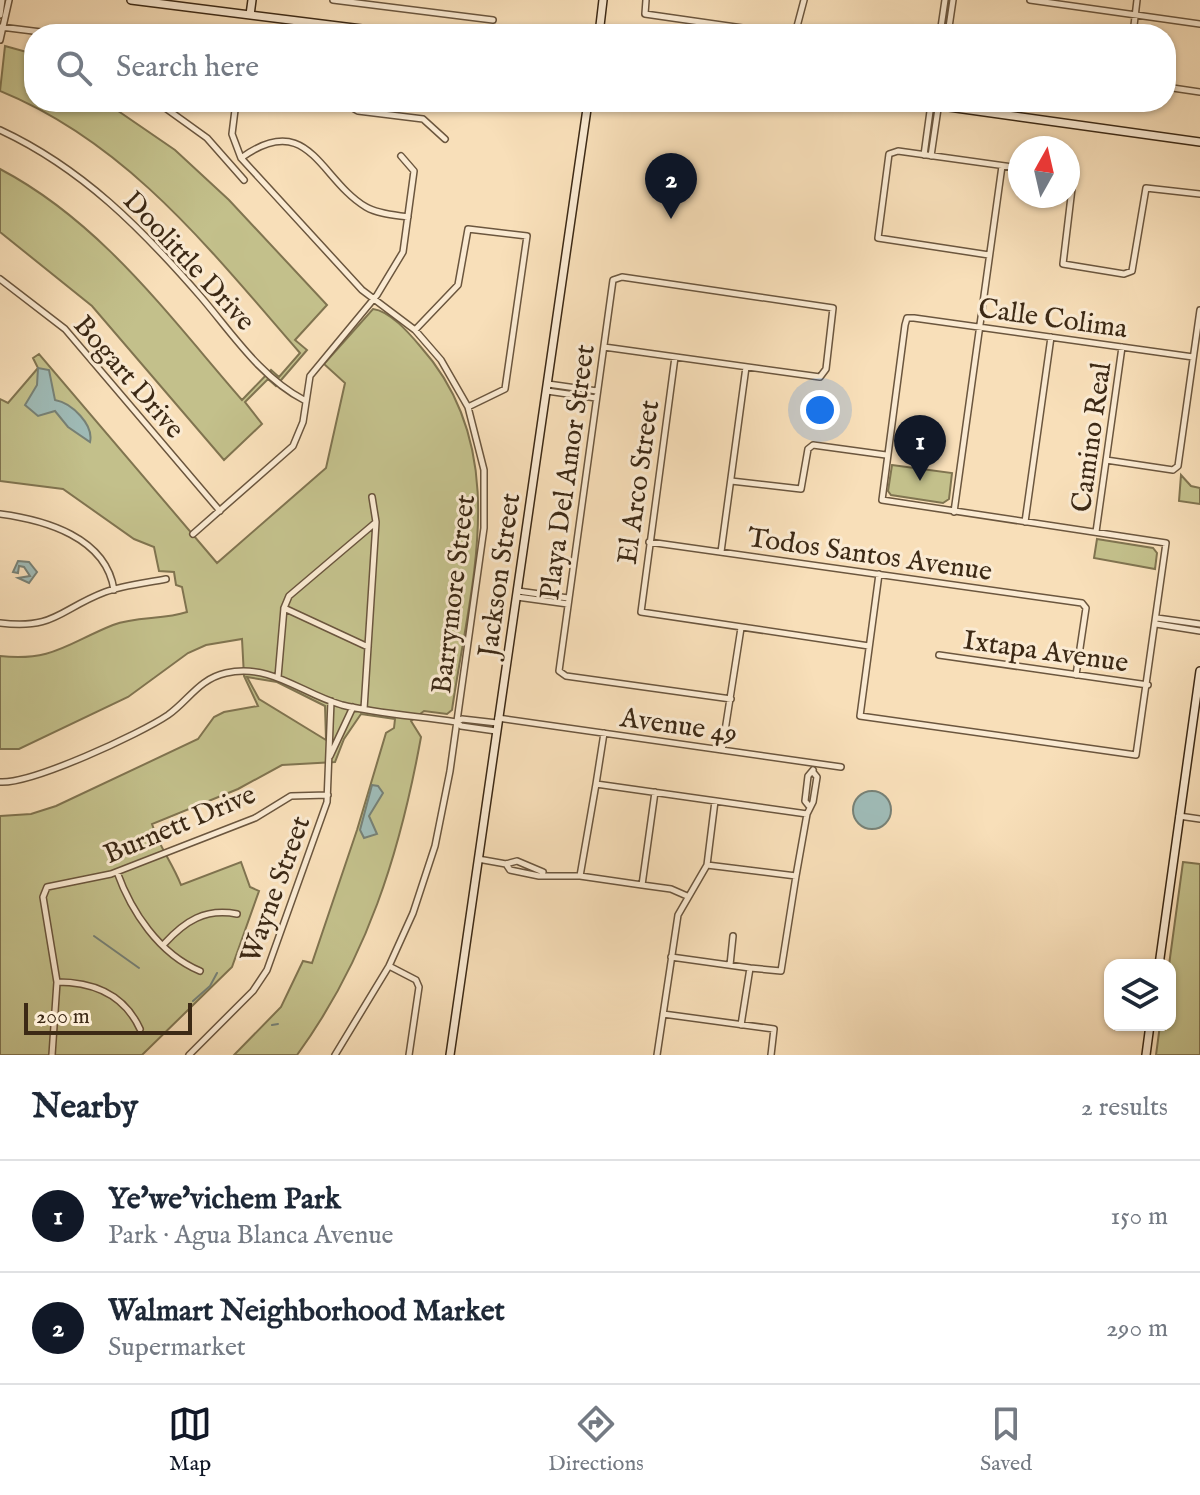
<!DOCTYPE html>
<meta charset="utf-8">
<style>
body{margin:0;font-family:"IM FELL English",serif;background:#f6f6f7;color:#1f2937}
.controls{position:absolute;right:24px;bottom:24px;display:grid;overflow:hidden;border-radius:16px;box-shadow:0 2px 6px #0004}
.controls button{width:72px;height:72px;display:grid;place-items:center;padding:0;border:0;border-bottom:2px solid #e0e1e3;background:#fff;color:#1f2937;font:40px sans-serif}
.compass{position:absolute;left:1008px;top:136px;width:72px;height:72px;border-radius:50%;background:#fff;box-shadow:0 2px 6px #0004;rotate:8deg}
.scale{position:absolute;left:24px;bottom:20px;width:168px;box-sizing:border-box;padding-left:8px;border:4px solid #3c2915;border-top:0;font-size:22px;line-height:28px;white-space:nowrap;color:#3c2915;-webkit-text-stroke:6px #faead2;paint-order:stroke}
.you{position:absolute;left:820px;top:410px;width:28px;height:28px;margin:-20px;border:6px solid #fff;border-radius:50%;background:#1a73e8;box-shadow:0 0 0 12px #1a73e833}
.badge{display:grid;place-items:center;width:52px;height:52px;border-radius:50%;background:#111827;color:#fff;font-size:26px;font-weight:700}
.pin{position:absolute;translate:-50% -66px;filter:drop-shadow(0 2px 4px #0008)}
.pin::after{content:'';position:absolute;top:42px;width:28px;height:24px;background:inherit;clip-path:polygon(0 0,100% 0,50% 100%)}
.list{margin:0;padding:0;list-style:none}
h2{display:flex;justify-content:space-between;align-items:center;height:104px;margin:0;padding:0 32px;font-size:34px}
h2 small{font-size:26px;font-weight:400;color:#747a83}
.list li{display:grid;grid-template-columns:52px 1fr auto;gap:24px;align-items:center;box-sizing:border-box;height:112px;padding:0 32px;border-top:2px solid #e0e1e3}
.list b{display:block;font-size:30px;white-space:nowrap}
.list p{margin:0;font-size:26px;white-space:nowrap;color:#747a83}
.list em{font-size:26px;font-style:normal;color:#747a83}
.icon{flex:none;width:44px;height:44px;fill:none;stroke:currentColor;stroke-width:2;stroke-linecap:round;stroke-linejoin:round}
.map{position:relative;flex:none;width:1200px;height:1055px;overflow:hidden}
.search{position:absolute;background:#fff;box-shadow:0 2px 6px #0004;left:24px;right:24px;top:24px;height:88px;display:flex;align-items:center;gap:20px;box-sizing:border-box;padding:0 28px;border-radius:32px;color:#747a83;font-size:30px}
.sheet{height:328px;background:#fff}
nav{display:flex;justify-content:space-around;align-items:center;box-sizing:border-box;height:112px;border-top:2px solid #e0e1e3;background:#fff;font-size:22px;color:#747a83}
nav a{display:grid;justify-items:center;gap:4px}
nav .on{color:#111827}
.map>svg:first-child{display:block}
.green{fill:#c3c08b;stroke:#807450;stroke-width:2;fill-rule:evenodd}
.water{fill:#9fbbb7;stroke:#778176;stroke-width:2}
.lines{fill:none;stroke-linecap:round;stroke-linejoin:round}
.stream{stroke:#778176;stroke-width:2}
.street-casing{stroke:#6b563e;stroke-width:8}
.secondary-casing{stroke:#3c2915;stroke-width:10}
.street{stroke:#faead2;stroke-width:5}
.secondary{stroke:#faead2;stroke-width:7}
.labels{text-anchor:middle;stroke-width:6;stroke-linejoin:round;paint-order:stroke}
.street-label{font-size:28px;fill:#3c2915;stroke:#faead2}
</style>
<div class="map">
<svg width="1200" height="1055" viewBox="0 0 1200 1055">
<rect width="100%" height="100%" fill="#f8dfb9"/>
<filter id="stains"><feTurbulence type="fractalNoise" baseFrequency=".0025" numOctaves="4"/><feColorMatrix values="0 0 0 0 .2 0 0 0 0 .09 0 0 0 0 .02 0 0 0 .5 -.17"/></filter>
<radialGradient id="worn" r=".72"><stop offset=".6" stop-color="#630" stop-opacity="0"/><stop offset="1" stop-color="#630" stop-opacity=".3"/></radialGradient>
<path class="green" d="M5 46 34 54V102H105L175 150 229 200 327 305 295 340 307 350 276 386 268 379 245 402 262 424 224 460 92 306 0 232V169C101 222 168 315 242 400L271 370 279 377 300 353C211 251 128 143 0 91Z
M373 309C390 311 409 333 420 346 514 451 470 585 452 710L447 714 424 711 411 721 421 737C400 853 367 959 297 1055H234L281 1007 303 961 312 963 357 830 386 733 394 728 395 719 361 714 344 739 335 762 282 765 238 789 152 824C159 847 172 862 181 885L241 862 250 887 259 891 232 967 142 1055H0V816L31 814 56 806 198 739 214 717 224 712 258 706 244 676 242 639 206 645 188 653 128 697 19 749H0V656C52 662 68 643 113 625 136 616 163 620 187 612L182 587 176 585 174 572 159 571 154 547 134 539 63 489 0 481V399L8 403 38 368 33 358 39 354 217 563 326 468 345 383 324 364ZM247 677 277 682 325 706 326 740 259 699Z
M892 465 952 473 949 499 943 503 891 495 888 491Z
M1181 475 1191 486 1200 488V504L1179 501Z
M1097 539 1153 548 1157 553 1155 569 1094 558Z
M1183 862 1200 864V1055H1156L1160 1025H1170L1169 965Z"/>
<path class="water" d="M38 368 49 370 55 400C72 403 94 425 90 442L68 427 55 411 38 416 25 405 37 385Z
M18 561 29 562 37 572 29 583 18 578 30 576 24 567 19 566 18 573 13 572Z
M372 785 378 786 383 793 369 816 377 834 364 838 360 830Z
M853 810a19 19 0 1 1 38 0a19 19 0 1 1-38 0Z"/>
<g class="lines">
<path class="stream" d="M94 936 139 968
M193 1001 210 986 217 973
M272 1025 278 1024"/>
<defs>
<path id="street" d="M333 0 493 20
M646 0 645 14 784 34
M1030 0 1200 24
M0 15 2 0
M1 27 57 34
M245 34V32
M795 34 804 0
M940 34 945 0
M948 34 953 0
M1133 34 1137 0
M0 40 9 0
M1166 87 1200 92
M157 102 207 138 244 180
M236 102 232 134 241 158 362 290 415 330 441 360 468 407 484 470V528L450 771 435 846 413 913 389 966 335 1055
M342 102 358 111 423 119 445 139
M0 130C82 168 142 229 201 297 231 332 261 378 304 400
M924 155 931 104
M931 156 939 102
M241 158C309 109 320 180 366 207 378 214 395 215 408 217
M1068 175 1073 180 1063 264 1124 274 1132 271 1146 188 1200 194
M989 255 878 238 889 154 898 151 1020 168
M0 279 65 329 220 511
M415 330 458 285 468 229 527 236 505 389 468 407
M604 347 820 377 826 369 833 308 622 277 613 280 559 671 566 676 731 699
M675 357 641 612 869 646
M548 384 597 391
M547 391 596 398
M1106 460 1173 470 1178 466 1200 310
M731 481 801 489 808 449 813 445 886 455
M954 512 1002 166
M0 514C45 520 106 537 114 590
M1025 522 1051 337
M1096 532 1122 347
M193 534 293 446 303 422 310 376 377 295 403 252 414 171 401 156
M649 542 1082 603 1086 608 1076 675
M721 552 746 367
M879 574 860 716 1136 755 1166 543 882 500 905 325 907 318H914L1193 357
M518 591 568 598
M517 597 568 604
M284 608 368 647
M1157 618 1200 624
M0 623C55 630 60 609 105 592 124 585 146 583 166 579
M1156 624 1200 631
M939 655 1148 685
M278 677 284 608 289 596 375 523
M364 709 376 522 372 497
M498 718 841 767
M457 722 461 726 496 731
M604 733 596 784 807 814 813 802 817 777 813 772
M722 750 741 628
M330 756 353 707
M0 782C32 784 140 734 168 715 189 700 199 679 226 673 271 663 302 694 342 705 379 714 418 716 456 722L462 719 497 723
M596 784 580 876 642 885 655 792
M715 801 707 865 796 876 807 814
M809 806 805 801 808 776 813 770
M1179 816 1200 819
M478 859 506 864 517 861 543 872
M506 864 510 870 539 876H580
M117 872C131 911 159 954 200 971
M642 885 671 889 687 896
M164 944C185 921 205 908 237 914
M671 957 750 968 741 1025
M730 965 733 936
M389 966 416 980 419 987 409 1055
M750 968 781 971 796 876
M57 982C93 982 124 994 140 1029
M663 1014 774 1029 771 1055
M52 1055 57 982 43 897 47 887 111 874 255 818 291 796 328 795
M189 1055 253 991 267 970 327 802 331 701
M657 1055 678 915 707 865"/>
<path id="secondary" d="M131 0 402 34
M250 15 252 0
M599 34 603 0
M913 102 1200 142
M1159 965 1200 671
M450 1055 588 102
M1146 1055 1150 1025"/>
</defs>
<use href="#street" class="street-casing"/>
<use href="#secondary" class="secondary-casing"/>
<use href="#street" class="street"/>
<use href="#secondary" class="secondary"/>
</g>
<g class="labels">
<g class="street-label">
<text transform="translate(190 260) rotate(47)" y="10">Doolittle Drive</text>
<text transform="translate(1053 317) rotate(8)" y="10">Calle Colima</text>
<text transform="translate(130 376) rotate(49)" y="10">Bogart Drive</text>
<text transform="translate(1090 437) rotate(-82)" y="10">Camino Real</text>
<text transform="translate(566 472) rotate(-82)" y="10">Playa Del Amor Street</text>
<text transform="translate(637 482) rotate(-82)" y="10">El Arco Street</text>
<text transform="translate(870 553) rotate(8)" y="10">Todos Santos Avenue</text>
<text transform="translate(498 575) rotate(-82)" y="10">Jackson Street</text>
<text transform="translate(452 594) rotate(-83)" y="10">Barrymore Street</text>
<text transform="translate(1046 650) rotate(8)" y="10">Ixtapa Avenue</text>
<text transform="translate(679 724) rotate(8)" y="10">Avenue 49</text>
<text transform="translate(179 823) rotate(-23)" y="10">Burnett Drive</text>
<text transform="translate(274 889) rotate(-70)" y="10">Wayne Street</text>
</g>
</g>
<rect width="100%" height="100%" filter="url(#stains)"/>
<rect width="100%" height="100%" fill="url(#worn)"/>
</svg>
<div class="controls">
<button><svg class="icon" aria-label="layers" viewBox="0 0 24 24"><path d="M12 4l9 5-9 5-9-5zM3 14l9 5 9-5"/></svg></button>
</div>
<svg class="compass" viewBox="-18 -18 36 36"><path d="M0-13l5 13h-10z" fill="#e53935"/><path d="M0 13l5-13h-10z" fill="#747a83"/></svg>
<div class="scale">200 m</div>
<div class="you"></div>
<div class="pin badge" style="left:920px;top:481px">1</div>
<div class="pin badge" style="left:671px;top:219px">2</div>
<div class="search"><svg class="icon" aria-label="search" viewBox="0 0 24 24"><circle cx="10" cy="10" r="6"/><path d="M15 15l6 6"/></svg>Search here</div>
</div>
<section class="sheet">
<h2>Nearby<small>2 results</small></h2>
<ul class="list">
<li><span class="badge">1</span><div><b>Ye'we'vichem Park</b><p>Park · Agua Blanca Avenue</p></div><em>150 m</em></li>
<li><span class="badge">2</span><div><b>Walmart Neighborhood Market</b><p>Supermarket</p></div><em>290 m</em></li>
</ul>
</section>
<nav>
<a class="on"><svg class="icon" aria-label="map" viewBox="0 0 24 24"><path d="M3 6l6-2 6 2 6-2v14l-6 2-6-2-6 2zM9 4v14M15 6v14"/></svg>Map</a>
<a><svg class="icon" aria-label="directions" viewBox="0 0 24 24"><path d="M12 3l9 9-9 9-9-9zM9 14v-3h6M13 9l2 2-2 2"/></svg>Directions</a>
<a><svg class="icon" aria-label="saved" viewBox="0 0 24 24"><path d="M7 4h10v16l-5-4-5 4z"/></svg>Saved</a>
</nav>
